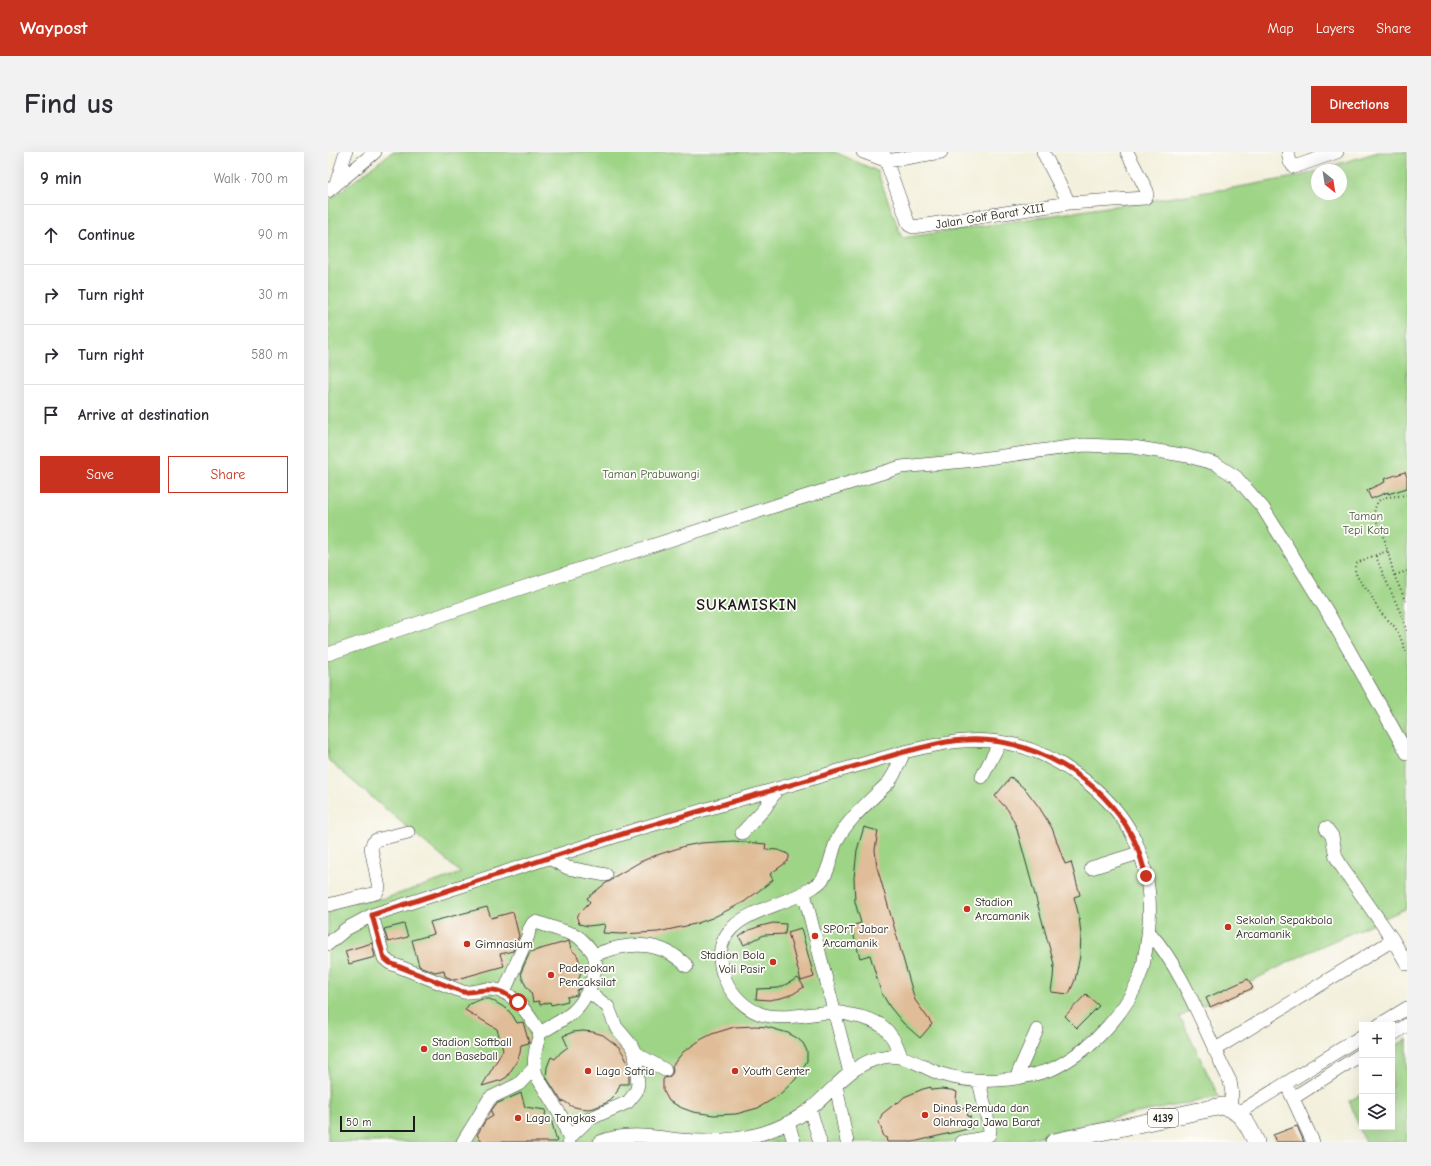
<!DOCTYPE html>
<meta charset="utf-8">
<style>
body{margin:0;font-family:"Comic Neue",sans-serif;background:#f2f2f3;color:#2b2b33}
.controls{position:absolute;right:12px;bottom:12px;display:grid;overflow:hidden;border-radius:0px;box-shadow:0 4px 16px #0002}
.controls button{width:36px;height:36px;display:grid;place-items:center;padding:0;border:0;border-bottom:1px solid #e1e1e2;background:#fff;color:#2b2b33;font:20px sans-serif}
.compass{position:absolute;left:983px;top:12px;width:36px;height:36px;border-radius:50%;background:#fff;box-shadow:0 4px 16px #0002;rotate:150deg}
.scale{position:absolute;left:12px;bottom:10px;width:75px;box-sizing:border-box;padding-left:4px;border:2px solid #1c1c1c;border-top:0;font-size:11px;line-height:14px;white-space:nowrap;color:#1c1c1c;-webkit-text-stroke:3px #fdfcf7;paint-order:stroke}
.stop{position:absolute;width:12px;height:12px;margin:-9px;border:3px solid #c8321e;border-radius:50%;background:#fff}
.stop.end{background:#c8321e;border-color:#fff;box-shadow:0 1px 4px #0008}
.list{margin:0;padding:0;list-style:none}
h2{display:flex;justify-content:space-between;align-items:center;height:52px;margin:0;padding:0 16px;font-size:17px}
h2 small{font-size:13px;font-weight:400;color:#7c7c81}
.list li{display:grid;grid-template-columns:26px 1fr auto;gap:12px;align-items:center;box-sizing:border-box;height:60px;padding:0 16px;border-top:1px solid #e1e1e2}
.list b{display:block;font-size:15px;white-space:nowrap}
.list em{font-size:13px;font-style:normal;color:#7c7c81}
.actions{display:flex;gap:8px;padding:12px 16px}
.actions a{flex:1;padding:9px 0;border:1px solid #c8321e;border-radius:0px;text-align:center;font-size:14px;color:#c8321e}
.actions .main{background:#c8321e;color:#fff}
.icon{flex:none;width:22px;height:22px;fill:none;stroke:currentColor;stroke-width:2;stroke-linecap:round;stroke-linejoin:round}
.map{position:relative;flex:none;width:1079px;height:990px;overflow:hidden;border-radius:0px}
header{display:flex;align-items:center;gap:24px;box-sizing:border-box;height:56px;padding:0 20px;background:#c8321e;color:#fff}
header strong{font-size:19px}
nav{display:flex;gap:22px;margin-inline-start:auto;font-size:14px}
.intro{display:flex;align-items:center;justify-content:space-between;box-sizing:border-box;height:96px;padding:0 24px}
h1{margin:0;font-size:28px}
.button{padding:10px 18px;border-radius:0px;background:#c8321e;color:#fff;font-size:14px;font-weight:700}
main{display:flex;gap:24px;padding:0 24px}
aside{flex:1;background:#fff;border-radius:0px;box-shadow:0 4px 16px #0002}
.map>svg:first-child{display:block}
.green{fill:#9ed486;stroke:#5d7851}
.building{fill:#e0bd98}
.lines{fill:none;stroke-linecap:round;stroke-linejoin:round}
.minor-casing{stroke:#3c3c39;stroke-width:14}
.major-casing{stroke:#3c3c39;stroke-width:18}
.path{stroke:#3c3c39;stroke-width:2;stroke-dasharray:1 3;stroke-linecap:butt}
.minor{stroke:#fff;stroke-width:13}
.major{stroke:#fff;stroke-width:17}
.route{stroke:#c8321e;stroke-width:5}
.poi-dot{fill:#c8321e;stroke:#fdfcf7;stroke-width:1.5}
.labels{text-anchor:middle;stroke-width:3.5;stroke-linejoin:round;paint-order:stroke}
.shield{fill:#fdfcf7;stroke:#605f5e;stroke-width:1}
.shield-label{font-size:11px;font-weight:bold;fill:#1c1c1c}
.street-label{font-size:12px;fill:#1c1c1c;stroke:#fdfcf7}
.park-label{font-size:12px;fill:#4a5c41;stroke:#fdfcf7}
.poi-label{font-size:12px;fill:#1c1c1c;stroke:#fdfcf7;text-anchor:start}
.district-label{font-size:16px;font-weight:bold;letter-spacing:1px;fill:#1c1c1c;stroke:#fdfcf7}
</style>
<header>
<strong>Waypost</strong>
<nav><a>Map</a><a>Layers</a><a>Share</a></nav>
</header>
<div class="intro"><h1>Find us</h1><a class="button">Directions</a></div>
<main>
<aside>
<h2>9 min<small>Walk · 700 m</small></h2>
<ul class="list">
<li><svg class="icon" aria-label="ahead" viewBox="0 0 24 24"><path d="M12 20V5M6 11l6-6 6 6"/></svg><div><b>Continue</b></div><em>90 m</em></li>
<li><svg class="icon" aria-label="right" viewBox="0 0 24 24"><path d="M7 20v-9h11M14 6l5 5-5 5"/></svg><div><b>Turn right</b></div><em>30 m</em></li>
<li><svg class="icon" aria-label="right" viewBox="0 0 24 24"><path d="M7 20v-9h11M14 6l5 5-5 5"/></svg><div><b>Turn right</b></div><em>580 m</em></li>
<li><svg class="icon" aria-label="arrive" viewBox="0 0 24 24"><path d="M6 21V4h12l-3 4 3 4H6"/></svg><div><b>Arrive at destination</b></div></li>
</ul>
<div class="actions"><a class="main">Save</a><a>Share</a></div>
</aside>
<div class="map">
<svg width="1079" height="990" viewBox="0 0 1079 990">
<rect width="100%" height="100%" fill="#fdfcf7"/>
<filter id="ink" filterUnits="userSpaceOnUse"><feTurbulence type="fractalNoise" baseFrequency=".025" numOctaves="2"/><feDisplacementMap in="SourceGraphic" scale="8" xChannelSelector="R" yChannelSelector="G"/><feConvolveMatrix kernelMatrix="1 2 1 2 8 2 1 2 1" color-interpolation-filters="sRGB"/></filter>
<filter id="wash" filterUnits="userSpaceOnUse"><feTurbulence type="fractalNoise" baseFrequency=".012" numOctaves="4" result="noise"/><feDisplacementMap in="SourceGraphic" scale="16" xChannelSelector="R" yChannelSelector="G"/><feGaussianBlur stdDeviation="0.9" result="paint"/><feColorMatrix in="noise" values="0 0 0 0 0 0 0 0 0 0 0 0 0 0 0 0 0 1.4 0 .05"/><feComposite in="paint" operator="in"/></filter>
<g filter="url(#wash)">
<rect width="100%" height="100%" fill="#f3f0dd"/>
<path class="green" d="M64 0H507L549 19 574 86 905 36 972 24 989 19V42H1013V18H991L1050 0H1079V756L985 798 852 865 891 945 779 967 690 990H0V753L58 746 133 721 0 608V49Z
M1079 887V990H1037L1021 949 1034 942V975H1064V896Z"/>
<g id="blocks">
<path class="building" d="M1077 320 1079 325V336L1060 342V340L1043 347 1039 338 1057 330 1056 327Z
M683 625 698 638 711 655 724 676 737 712 743 710 752 743 746 745 751 764 753 783 752 804 747 828 741 842 723 840 725 826 726 812 688 674 680 658 667 644Z
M536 675 550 679 547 698 549 715 587 848 604 872 592 886 575 871 562 855 553 840 542 803 532 806 523 774 533 771 527 750 526 726 529 698Z
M406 689 438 692 437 697 450 698 458 701 461 703V706L459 710 442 722 445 728 416 750 384 766 367 772 330 780 293 782 275 781 277 772 260 774 251 772 249 766 251 761 262 750 259 746 278 731 284 728 286 725 312 710 326 704 357 694 373 691Z
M159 755 163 766 185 760 191 784 185 799 172 802 176 814 126 828 117 824 116 818 107 820 91 814 84 788 106 782 102 770Z
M445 771 458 772 457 782 436 783 416 793 411 785 421 778 433 774Z
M76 772 80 785 60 790 56 777Z
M473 776 486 825 473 829 460 780Z
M241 789 243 797 249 803 252 811 253 819 251 827 253 834 252 837 249 838V843L239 845 240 849 223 853 222 850 212 853 211 849 205 850 203 840 198 834 194 826 193 820 202 800Z
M44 791 47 805 21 812 17 799Z
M470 826 476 835 465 842 453 846 441 848 428 847 429 837 451 836Z
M920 827 925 836 882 855 878 846Z
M758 842 771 854 749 876 737 864Z
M154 847H162L179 857 185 864 189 871 195 870 201 891 193 893 192 901 189 909 179 925 174 928 154 934 175 898 169 877 137 858 141 852Z
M428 874 439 875 460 881 469 886 475 891 479 899V909L473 919 467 928 450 944 430 956 408 962 386 963 365 960 354 956 341 949 335 938V928L336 926 341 925 344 922 345 918 344 914 355 900 374 887 384 882 406 875Z
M255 879 265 880 275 883 291 895 296 903 300 912 301 926V932H292L289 940 278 951 266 956 260 957 251 956 243 954 236 949 234 950 218 925 219 915 223 905 227 907 233 900 240 895 235 884 245 880Z
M603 935V938L613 937 623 938 629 940 628 947 630 957 638 955 640 965 642 964 644 976 585 990H559L558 985H556L551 970 554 962 569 950 570 951 576 945 595 937Z
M193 941 197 955 218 958 216 969 223 967 229 990H155L149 983 157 969 165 964 163 959 168 952Z
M969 974 976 990H948L945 983Z"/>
</g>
</g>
<g filter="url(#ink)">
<use href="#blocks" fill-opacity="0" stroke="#3c3c39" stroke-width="1"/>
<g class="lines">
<defs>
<path id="minor" d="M535 0 559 9 613 0
M555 0 581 73 585 75 741 51 817 46 819 43V39L799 0
M715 0 741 51
M960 0 962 10 966 15 1009 0
M8 32 18 0
M0 39 47 0
M0 502 181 440 453 352 573 315 637 309 756 293 805 295 860 304 888 312 908 325 935 356 1000 461 1079 601
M654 625 672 590
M998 676 1004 684 1008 705 1014 715 1065 788 1079 812
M414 681 437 656 449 637
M221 706 240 716 278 723
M763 716 811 701
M476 741 522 921
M0 753 48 741 51 736 43 696 45 691 48 688 80 680
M44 763 56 806 62 811 135 840C144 841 151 838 160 837 185 837 200 861 212 881 208 895 204 909 208 923L233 964 241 986V990
M821 780C857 820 877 881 902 929L904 942 901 956
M0 792 18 777 44 763 310 677 576 600C614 591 648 583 688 593 733 605 785 643 806 686 823 723 825 762 817 802 816 811 813 822 809 831 800 852 786 869 770 885 765 889 760 894 755 898 745 905 734 913 724 917 691 929 647 933 613 922 593 915 577 901 555 905 523 911 505 939 481 958 467 968 451 976 435 981 409 989 380 990 353 988 328 985 297 979 272 990
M266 803C300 790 332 787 359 814
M176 840 200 784 201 778 205 771 208 770 247 783C252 785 264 798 266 803 272 818 257 849 246 859 236 868 223 874 212 881
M1051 873 1079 856
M1064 883 1079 873
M886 898 1065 788
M307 901 337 918
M573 904C563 876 552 868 523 863 517 862 511 860 505 860 483 861 458 868 436 863 402 854 376 804 404 776 423 757 459 752 482 737 485 735 489 733 492 730 502 720 503 701 509 688 519 668 545 646 561 630L566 622 576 600
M688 926 709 878
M508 933 519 990
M962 940 985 990
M965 946 1034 902
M482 957 492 990
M910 961 1034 884
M460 971 466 990
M241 986 261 967 300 950 308 940 310 932 307 901 303 893 288 875 280 855 260 839
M135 990 162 946 191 932 206 916
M634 990 656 986 661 983 662 978 651 929"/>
<path id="major" d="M726 990 894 954C912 957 921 974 928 990"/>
</defs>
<use href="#minor" class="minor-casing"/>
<use href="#major" class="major-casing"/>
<path class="path" d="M1079 343 1059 345 1050 349 1047 356 1046 363 1057 389 1066 423 1079 452
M1059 399C1054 401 1030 409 1028 412 1023 422 1037 434 1042 441 1046 449 1049 456 1054 462 1057 466 1062 469 1065 473 1072 481 1074 492 1079 501
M1048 404C1057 430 1071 453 1079 479
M1067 423 1079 419"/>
<use href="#minor" class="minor"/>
<use href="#major" class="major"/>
</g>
</g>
<g class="lines" filter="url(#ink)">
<path class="route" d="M190 850C180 843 171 836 158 838 150 838 143 841 135 840L62 811 56 806 44 763 310 677 576 600C597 595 618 588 639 588 705 585 773 626 804 684 811 696 814 711 818 724"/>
</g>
<g class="poi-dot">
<circle cx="639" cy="757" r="4"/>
<circle cx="900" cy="775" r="4"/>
<circle cx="487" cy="784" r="4"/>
<circle cx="139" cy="792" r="4"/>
<circle cx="445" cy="810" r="4"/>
<circle cx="223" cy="823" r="4"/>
<circle cx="96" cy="897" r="4"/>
<circle cx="260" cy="919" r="4"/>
<circle cx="407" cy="919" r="4"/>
<circle cx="597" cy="963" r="4"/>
<circle cx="190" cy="966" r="4"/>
</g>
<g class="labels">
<rect class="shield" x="820" y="957" width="30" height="18" rx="3"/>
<g class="shield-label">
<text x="835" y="970">4139</text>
</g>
<g class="street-label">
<text transform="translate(662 64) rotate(-9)" y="4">Jalan Golf Barat XIII</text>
</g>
<g class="park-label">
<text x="323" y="326">Taman Prabuwangi</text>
<text x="1038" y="368">Taman<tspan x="1038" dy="14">Tepi Kota</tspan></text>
</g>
<g class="poi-label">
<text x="647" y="754">Stadion<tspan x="647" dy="14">Arcamanik</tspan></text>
<text x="908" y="772">Sekolah Sepakbola<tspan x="908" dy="14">Arcamanik</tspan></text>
<text x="495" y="781">SPOrT Jabar<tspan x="495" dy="14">Arcamanik</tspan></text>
<text x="147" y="796">Gimnasium</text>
<text x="437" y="807" text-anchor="end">Stadion Bola<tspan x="437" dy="14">Voli Pasir</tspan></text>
<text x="231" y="820">Padepokan<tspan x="231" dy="14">Pencaksilat</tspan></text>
<text x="104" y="894">Stadion Softball<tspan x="104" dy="14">dan Baseball</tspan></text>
<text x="268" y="923">Laga Satria</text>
<text x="415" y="923">Youth Center</text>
<text x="605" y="960">Dinas Pemuda dan<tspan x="605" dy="14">Olahraga Jawa Barat</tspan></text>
<text x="198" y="970">Laga Tangkas</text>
</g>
<g class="district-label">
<text x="419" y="458">SUKAMISKIN</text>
</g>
</g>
</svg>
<div class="controls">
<button>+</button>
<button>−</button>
<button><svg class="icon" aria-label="layers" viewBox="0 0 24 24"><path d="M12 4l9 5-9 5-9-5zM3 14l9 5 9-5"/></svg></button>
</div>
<svg class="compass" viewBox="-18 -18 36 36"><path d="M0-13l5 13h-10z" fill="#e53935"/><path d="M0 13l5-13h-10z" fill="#7c7c81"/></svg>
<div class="scale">50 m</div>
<div class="stop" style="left:190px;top:850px"></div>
<div class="stop end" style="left:818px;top:724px"></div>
</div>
</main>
